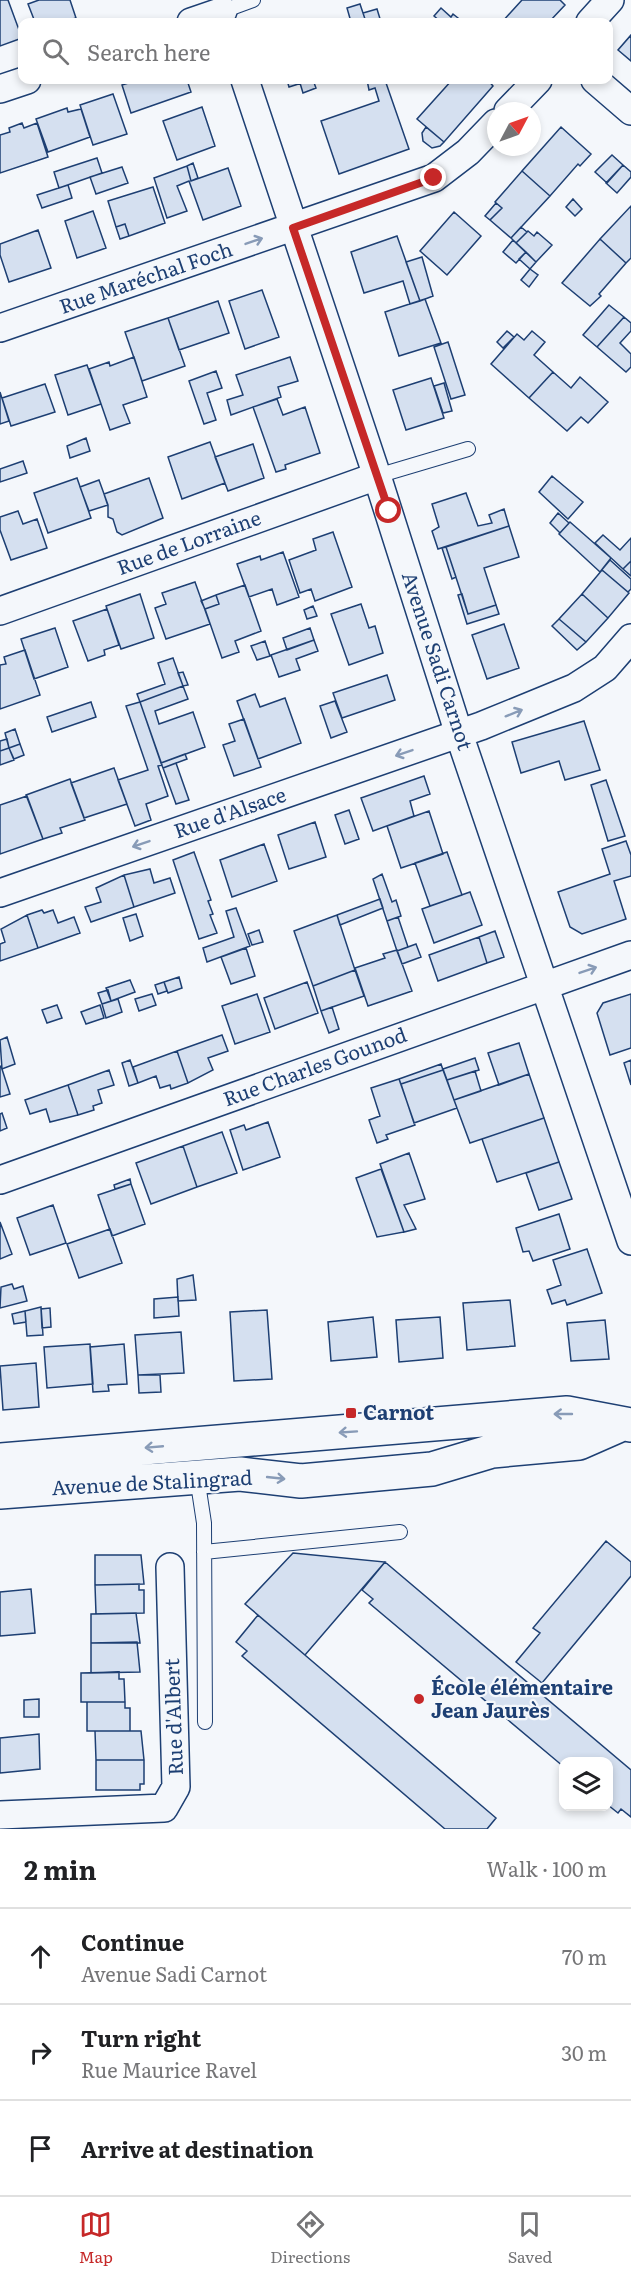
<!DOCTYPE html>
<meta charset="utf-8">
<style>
body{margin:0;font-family:Literata,serif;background:#f2f2f2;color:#202124}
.controls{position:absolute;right:18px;bottom:18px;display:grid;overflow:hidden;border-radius:12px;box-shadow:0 3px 9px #0003}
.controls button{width:54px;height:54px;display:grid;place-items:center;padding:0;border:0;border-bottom:2px solid #e0e0e0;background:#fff;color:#202124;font:30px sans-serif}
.compass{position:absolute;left:487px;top:102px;width:54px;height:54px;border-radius:50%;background:#fff;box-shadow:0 3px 9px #0003;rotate:49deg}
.stop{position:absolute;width:18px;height:18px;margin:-14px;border:4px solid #c62828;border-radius:50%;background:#fff}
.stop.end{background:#c62828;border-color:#fff;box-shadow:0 2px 6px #0008}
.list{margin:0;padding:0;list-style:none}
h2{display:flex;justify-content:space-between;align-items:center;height:78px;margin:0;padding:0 24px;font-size:26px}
h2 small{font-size:20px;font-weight:400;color:#757577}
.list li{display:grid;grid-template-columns:39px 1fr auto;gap:18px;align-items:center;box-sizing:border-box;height:96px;padding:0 24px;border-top:2px solid #e0e0e0}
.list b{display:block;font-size:22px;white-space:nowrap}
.list p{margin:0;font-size:20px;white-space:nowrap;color:#757577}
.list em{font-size:20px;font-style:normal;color:#757577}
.icon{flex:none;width:33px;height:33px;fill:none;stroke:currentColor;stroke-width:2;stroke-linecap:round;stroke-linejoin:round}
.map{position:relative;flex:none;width:631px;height:1829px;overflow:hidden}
.search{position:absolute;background:#fff;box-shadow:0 3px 9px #0003;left:18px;right:18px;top:18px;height:66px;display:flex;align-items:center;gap:15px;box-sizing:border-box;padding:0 21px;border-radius:12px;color:#757577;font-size:22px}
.sheet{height:366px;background:#fff}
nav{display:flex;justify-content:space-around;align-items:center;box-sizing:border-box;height:84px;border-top:2px solid #e0e0e0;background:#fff;font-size:16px;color:#757577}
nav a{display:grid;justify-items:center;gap:3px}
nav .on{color:#c62828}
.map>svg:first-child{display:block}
.building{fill:#d5e0f0;stroke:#1d3f73;stroke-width:1.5}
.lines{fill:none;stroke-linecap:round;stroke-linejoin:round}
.lane-casing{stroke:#1d3f73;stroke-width:16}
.street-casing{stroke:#1d3f73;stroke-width:30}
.primary-casing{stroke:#1d3f73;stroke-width:36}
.lane{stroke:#f4f7fb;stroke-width:14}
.street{stroke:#f4f7fb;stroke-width:27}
.primary{stroke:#f4f7fb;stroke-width:33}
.oneway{stroke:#889bb7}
.route{stroke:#c62828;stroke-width:8}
.poi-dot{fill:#c62828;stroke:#f4f7fb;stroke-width:2}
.labels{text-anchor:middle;stroke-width:4.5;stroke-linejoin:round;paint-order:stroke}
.street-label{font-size:20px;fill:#1d3f73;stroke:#f4f7fb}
.poi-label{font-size:20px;font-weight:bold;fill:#1d3f73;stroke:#f4f7fb;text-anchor:start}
</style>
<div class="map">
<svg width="631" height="1829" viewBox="0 0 631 1829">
<rect width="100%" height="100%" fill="#f4f7fb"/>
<path class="building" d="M0 0H8L22 38 0 46Z
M39 0H70L76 18 63 22H35L28 4Z
M522 0H560L565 5 549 22H502Z
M360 4 366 22H351L347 8Z
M441 8 451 17 453 14 463 22H441L434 16Z
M377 9 381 22H366L363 13Z
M631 35V61L618 50Z
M138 80H187L191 92 131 113 122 85Z
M287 80H311L289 87Z
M313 80 316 88 303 93 300 83Z
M367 80H385L409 149 339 174 321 121 379 101 375 88 369 90Z
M452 80H488L493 86 444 142 417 119Z
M113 94 127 134 93 145 80 105Z
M202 107 215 146 177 160 163 121Z
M67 108 68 112 81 109 90 137 48 152 36 119Z
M22 123 24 128 37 123 48 157 0 173V135L10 132 9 128Z
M426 127 444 142 440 146 432 148 423 141 422 133Z
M561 127 591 154 580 166 578 164 550 196 522 171Z
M612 155 623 165 607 183 595 172Z
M97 158 102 173 59 188 54 172Z
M193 163 198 178 191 181 187 166Z
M623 165 631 172V177L617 193 606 183Z
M187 166 191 181 228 168 241 206 203 220 189 181 177 186 187 211 167 218 154 178Z
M122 167 128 183 96 194 90 177Z
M522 171 550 196 511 238 490 220 502 208 495 202Z
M68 185 72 198 42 208 37 195Z
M153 187 165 223 129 236 125 224 116 227 108 201Z
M573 199 582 209 575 216 566 207Z
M496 203 502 208 490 220 485 216Z
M631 206V258L626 263 600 239Z
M93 211 106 248 77 258 65 221Z
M454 212 481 236 447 275 420 251Z
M125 224 129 236 120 239 116 227Z
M521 227 527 232 516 243 511 238Z
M38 230 51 268 9 282 0 255V244Z
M528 231 534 236 537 232 552 245 536 262 516 243Z
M397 236 420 301 410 304 403 281 364 293 351 252Z
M600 239 626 263 599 294 601 296 590 306 562 283Z
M513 240 526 252 516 263 503 252Z
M526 252 536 262 530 269 519 259Z
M422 257 433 296 420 301 406 262Z
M530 269 538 275 529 287 521 280Z
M262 290 279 337 245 349 229 301Z
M425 299 441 343 399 356 385 312Z
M218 301 229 333 179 350 168 318Z
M609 305 624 317 597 347 583 335Z
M624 317 631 323V331L620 343 631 354V367L626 372 597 347Z
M168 318 185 366 142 381 125 332Z
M507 331 514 337 503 348 497 342Z
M532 331 545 342 534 355 553 372 529 398 491 364 517 334 524 340Z
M448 342 465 395 451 399 434 347Z
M134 357 147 397 123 405 130 423 110 430 89 369 109 362 110 366Z
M290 357 298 381 278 387 281 397 231 415 227 400 243 395 236 375Z
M87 365 101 404 68 415 55 375Z
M216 371 222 388 207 393 216 420 204 424 189 381Z
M553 372 571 388 580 377 608 402 588 423 581 417 567 431 529 398Z
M431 378 444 418 406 430 393 390Z
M444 383 452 411 443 413 434 386Z
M45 384 55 412 11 426 2 398Z
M0 392 9 421 0 424Z
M277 399 283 415 305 407 320 453 285 465 286 469 276 472 253 407Z
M86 438 90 451 70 458 67 446Z
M210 442 225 483 182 499 168 457Z
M253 444 264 478 228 491 215 457Z
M23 461 27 473 0 482V469Z
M552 476 583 502 568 519 539 492Z
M77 478 91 518 48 533 34 493Z
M149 478 163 518 122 535 117 532 113 519 108 517V506L104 494Z
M99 480 108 505 89 511 80 487Z
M466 493 478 526 492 523 489 515 504 509 509 526 438 549 432 531 439 527 432 504Z
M18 511 23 524 37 519 47 548 11 560 0 530V517Z
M558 513 569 523 560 533 550 523Z
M570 522 611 558 600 572 559 534Z
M509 526 519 557 484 568 496 605 468 614 446 547Z
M333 532 352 587 315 601 311 589 300 593 289 560 316 550 313 539Z
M603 535 620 550 631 538V561L623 569 595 543Z
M446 547 456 577 452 579 442 548Z
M283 552 299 597 277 605 272 589 249 597 237 564 260 556 261 560Z
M610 560 631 579V589L628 592 602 570 600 572Z
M631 561V576L623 569Z
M602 570 629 593 608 618 582 594Z
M195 582 210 624 166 639 155 608 166 604 162 593Z
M245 585 261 631 235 641 239 652 222 658 205 609 219 604 216 595Z
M140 594 154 638 121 649 106 606Z
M462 594 468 614 496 605 499 614 467 624 458 595Z
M582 594 608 618 586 642 559 619Z
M216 595 219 604 205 609 201 601Z
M361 604 369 628 375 626 383 653 349 665 331 614Z
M313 606 317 616 307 619 304 610Z
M107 609 119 645 104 650 105 655 88 661 73 621Z
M559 619 586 642 577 650 552 626Z
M504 624 519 668 487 679 472 635Z
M55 628 68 667 34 679 21 639Z
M310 628 314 640 287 650 283 638Z
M314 640 318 651 296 659 300 670 279 677 271 655Z
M265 641 270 656 257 660 251 646Z
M25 650 40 695 0 709V665L6 664 4 657Z
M173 658 183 686 140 702 137 694 165 684 158 663Z
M183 672 188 685 183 686 178 673Z
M387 675 395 700 342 718 333 693Z
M183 686 188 699 155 711 159 724 193 712 205 747 161 763 140 702Z
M255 694 260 707 285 698 301 743 258 759 237 701Z
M335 701 347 732 331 738 320 706Z
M91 702 96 717 52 732 47 717Z
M140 702 162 765 158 766 168 796 146 804 151 820 135 826 118 780 148 770 126 706Z
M244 719 261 767 234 776 223 745 235 741 229 724Z
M584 721 600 770 565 780 559 761 521 773 512 742Z
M15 729 20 744 9 748 5 733Z
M7 739 9 748 0 751V741Z
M20 744 24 755 14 759 9 748Z
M9 748 14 760 0 765V751Z
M185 754 187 759 163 768 161 763Z
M176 763 189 800 176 804 163 768Z
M114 768 127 804 84 818 71 783Z
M424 776 430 794 410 801 414 816 373 831 361 798Z
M70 779 85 820 60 828 62 833 43 839 26 795Z
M606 780 625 836 608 841 591 785Z
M27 796 43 839 0 854V805Z
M349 810 359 839 345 844 335 815Z
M429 811 443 854 401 868 387 826Z
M315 822 326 857 289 869 278 835Z
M626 841 631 855V876L614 881 626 919 582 934 570 927 558 892 610 874 602 849Z
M264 844 277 881 232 897 220 860Z
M194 852 211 900 208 901 213 914 210 915 217 933 199 939 173 860Z
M447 852 462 895 430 906 415 863Z
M150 869 154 883 170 878 175 893 134 907 124 875Z
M382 874 392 902 396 900 401 916 387 921 373 879Z
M124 875 134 907 91 922 85 907 101 902 96 888Z
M470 892 482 925 434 943 422 909Z
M380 899 383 908 340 925 337 915Z
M236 908 250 946 207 962 203 948 234 937 226 911Z
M42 910 44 913 53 910 58 923 74 917 80 933 38 948 27 915Z
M136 914 143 936 130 941 123 918Z
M27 915 38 948 0 961V944L5 942 1 929Z
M337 915 355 970 313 986 294 931Z
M398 917 408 947 397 951 387 921Z
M259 930 263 942 252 945 248 934Z
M495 931 504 957 487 963 479 937Z
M479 937 487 963 438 981 429 955Z
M416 944 421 957 402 964 397 951Z
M246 948 255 976 231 984 221 957Z
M397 950 412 991 368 1006 355 968 385 958 383 954Z
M355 970 364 996 321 1011 313 986Z
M179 977 182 988 168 993 164 982Z
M130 980 135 992 111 1001 106 988Z
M164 982 167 991 158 994 155 985Z
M307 982 318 1013 275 1029 264 998Z
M108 990 111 1001 102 1004 98 993Z
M152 994 156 1005 139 1011 135 999Z
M257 994 270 1032 235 1044 222 1006Z
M631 994V1048L610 1055 597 1013 603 1003Z
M118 999 122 1012 106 1018 102 1004Z
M57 1005 62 1018 47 1023 42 1010Z
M100 1005 104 1018 86 1024 81 1012Z
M332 1007 339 1029 329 1033 321 1011Z
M222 1035 228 1051 208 1058 213 1070 188 1083 177 1051Z
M7 1037 15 1064 2 1069 0 1040Z
M519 1043 529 1074 499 1085 488 1053Z
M177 1051 188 1083 171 1089 170 1085 160 1088 156 1076 138 1083 133 1067Z
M475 1058 479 1070 447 1080 443 1069Z
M130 1060 138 1083 129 1086 122 1063Z
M631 1060V1085L624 1063Z
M441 1064 443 1070 401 1084 399 1079Z
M1 1066 10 1094 0 1097V1067Z
M109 1070 114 1085 98 1090 102 1103 93 1106 94 1110 78 1115 68 1085Z
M443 1070 457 1108 414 1123 401 1084Z
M475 1071 481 1091 454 1100 447 1080Z
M529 1074 544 1118 470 1143 454 1100Z
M399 1079 415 1125 386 1135 388 1139 377 1143 369 1120 380 1116 371 1088Z
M68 1085 78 1115 50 1122 46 1109 30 1114 25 1100Z
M2 1113 7 1128 0 1131V1114Z
M544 1118 559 1162 497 1182 482 1139Z
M268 1122 280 1157 243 1170 230 1130 244 1125 246 1130Z
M222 1132 237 1173 197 1187 183 1146Z
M183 1146 197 1187 151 1204 136 1163Z
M409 1153 425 1199 404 1205 416 1229 404 1232 380 1164Z
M559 1162 572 1199 539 1210 526 1173Z
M381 1169 404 1232 377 1237 356 1178Z
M130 1179 131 1184 115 1189 114 1185Z
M131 1184 145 1224 112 1236 98 1195Z
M53 1205 66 1243 30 1255 17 1218Z
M559 1214 570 1249 533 1261 529 1251 523 1252 516 1228Z
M0 1222 12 1254 0 1259Z
M110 1229 122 1263 79 1278 67 1244Z
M587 1249 602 1293 567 1305 565 1300 552 1304 547 1290 561 1285 553 1260Z
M193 1275 196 1300 178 1301 177 1279Z
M12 1284 14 1289 23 1286 27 1301 0 1308 1 1287Z
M178 1297 179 1316 154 1318V1299Z
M510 1300 515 1346 467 1350 463 1303Z
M41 1307 43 1335 27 1336 25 1311Z
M50 1308 51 1327 42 1328 41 1309Z
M267 1310 272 1379 234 1381 230 1312Z
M25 1311 26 1322 14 1324 12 1314Z
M373 1317 377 1357 331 1361 328 1322Z
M440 1317 443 1358 399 1362 396 1320Z
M605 1320 609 1359 571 1361 567 1323Z
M181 1332 184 1373 138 1375 135 1335Z
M90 1344 93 1384 47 1388 44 1347Z
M124 1344 127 1384 108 1385 109 1391 93 1392 90 1347Z
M36 1363 39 1407 3 1410 0 1366Z
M138 1375H160L161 1392 139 1393Z
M606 1541 631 1562V1576L542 1683 516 1662 540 1633 533 1628Z
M293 1553 385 1562 305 1655 245 1604Z
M95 1555H141L144 1584 95 1585Z
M385 1562 631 1770V1817L621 1809 618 1813 608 1805V1762H564V1767L369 1603 373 1599 362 1590Z
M139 1584V1590H144V1613L96 1614 95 1585Z
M31 1589 35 1633 0 1636V1592Z
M136 1613 140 1643H91V1614Z
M258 1615 496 1818 487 1829H445L242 1656 247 1651 236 1642Z
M137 1642 140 1672 91 1673V1643Z
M119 1672V1679H124L125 1702H81V1673Z
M39 1699V1717H24V1700Z
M87 1702H125V1708H130V1731H87Z
M95 1731H141L144 1760H96Z
M39 1734 40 1769 0 1773V1738Z
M96 1760H144V1784H140V1790H96Z"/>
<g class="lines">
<defs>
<path id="lane" d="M223 11 253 0
M377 476 468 449
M197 1477 204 1523 205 1722
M204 1552 400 1532"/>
<path id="street" d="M191 22 223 11
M590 22 610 0
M245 80 377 476 459 734 631 1241
M595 80 631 111
M0 89 27 80
M508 111 538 80
M0 328 434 178 468 152 496 123
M0 611 377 476
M0 893 481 726 574 688 605 668 631 638
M0 1180 631 955
M0 1815 164 1808 176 1787 170 1567"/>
<path id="primary" d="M0 1460 567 1413 631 1425
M0 1492 240 1474 301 1481 432 1469 492 1451 579 1443 620 1425"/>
</defs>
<use href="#lane" class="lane-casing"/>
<use href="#street" class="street-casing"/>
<use href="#primary" class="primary-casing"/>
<use href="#lane" class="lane"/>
<use href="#street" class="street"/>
<use href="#primary" class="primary"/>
</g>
<defs><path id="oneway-shaft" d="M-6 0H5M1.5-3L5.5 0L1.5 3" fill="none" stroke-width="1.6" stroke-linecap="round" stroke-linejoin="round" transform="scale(1.5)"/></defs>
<g class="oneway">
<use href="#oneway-shaft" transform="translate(254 241) rotate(-19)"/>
<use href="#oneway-shaft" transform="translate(514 713) rotate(-22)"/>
<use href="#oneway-shaft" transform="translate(404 753) rotate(161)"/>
<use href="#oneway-shaft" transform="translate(141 844) rotate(161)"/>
<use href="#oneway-shaft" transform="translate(588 970) rotate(-19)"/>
<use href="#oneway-shaft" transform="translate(563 1414) rotate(-180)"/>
<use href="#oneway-shaft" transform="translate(348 1432) rotate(176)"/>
<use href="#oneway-shaft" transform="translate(154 1447) rotate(175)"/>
<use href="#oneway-shaft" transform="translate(276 1478) rotate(6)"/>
</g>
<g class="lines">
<path class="route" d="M389 511 293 228 434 178"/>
</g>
<g class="poi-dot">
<rect x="345" y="1407" width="12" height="12" rx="3"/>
<circle cx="419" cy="1699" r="6"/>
</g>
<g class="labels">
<g class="street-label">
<text transform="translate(146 278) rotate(-19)" y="7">Rue Maréchal Foch</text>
<text transform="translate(189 543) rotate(-20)" y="7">Rue de Lorraine</text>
<text transform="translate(437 661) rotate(72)" y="7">Avenue Sadi Carnot</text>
<text transform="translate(230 813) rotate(-19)" y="7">Rue d'Alsace</text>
<text transform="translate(315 1067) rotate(-20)" y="7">Rue Charles Gounod</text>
<text transform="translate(152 1483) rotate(-3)" y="7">Avenue de Stalingrad</text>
<text transform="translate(174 1717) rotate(-92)" y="7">Rue d'Albert</text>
</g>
<g class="poi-label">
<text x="363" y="1420">Carnot</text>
<text x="431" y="1695">École élémentaire<tspan x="431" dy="23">Jean Jaurès</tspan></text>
</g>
</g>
</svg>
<div class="controls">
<button><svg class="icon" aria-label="layers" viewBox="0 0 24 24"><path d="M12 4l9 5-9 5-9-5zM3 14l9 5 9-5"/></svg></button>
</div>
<svg class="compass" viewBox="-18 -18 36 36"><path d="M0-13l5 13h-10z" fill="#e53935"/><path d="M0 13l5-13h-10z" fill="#757577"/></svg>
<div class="stop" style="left:389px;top:511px"></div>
<div class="stop end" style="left:434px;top:178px"></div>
<div class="search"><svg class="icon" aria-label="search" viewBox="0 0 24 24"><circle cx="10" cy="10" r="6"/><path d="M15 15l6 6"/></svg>Search here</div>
</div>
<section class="sheet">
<h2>2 min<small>Walk · 100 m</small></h2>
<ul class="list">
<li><svg class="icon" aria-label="ahead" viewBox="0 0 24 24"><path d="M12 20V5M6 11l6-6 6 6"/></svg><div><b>Continue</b><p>Avenue Sadi Carnot</p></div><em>70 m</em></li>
<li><svg class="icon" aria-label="right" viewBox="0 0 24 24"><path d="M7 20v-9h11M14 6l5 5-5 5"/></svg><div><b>Turn right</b><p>Rue Maurice Ravel</p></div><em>30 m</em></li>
<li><svg class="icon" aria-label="arrive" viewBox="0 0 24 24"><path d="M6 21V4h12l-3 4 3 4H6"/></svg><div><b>Arrive at destination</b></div></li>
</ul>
</section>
<nav>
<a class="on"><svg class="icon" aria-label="map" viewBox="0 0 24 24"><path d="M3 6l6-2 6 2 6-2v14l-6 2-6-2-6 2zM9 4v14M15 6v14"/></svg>Map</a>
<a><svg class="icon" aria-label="directions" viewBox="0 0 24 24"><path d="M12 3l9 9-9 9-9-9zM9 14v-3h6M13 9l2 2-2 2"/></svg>Directions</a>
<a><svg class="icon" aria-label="saved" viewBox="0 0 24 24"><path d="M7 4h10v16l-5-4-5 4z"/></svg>Saved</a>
</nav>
